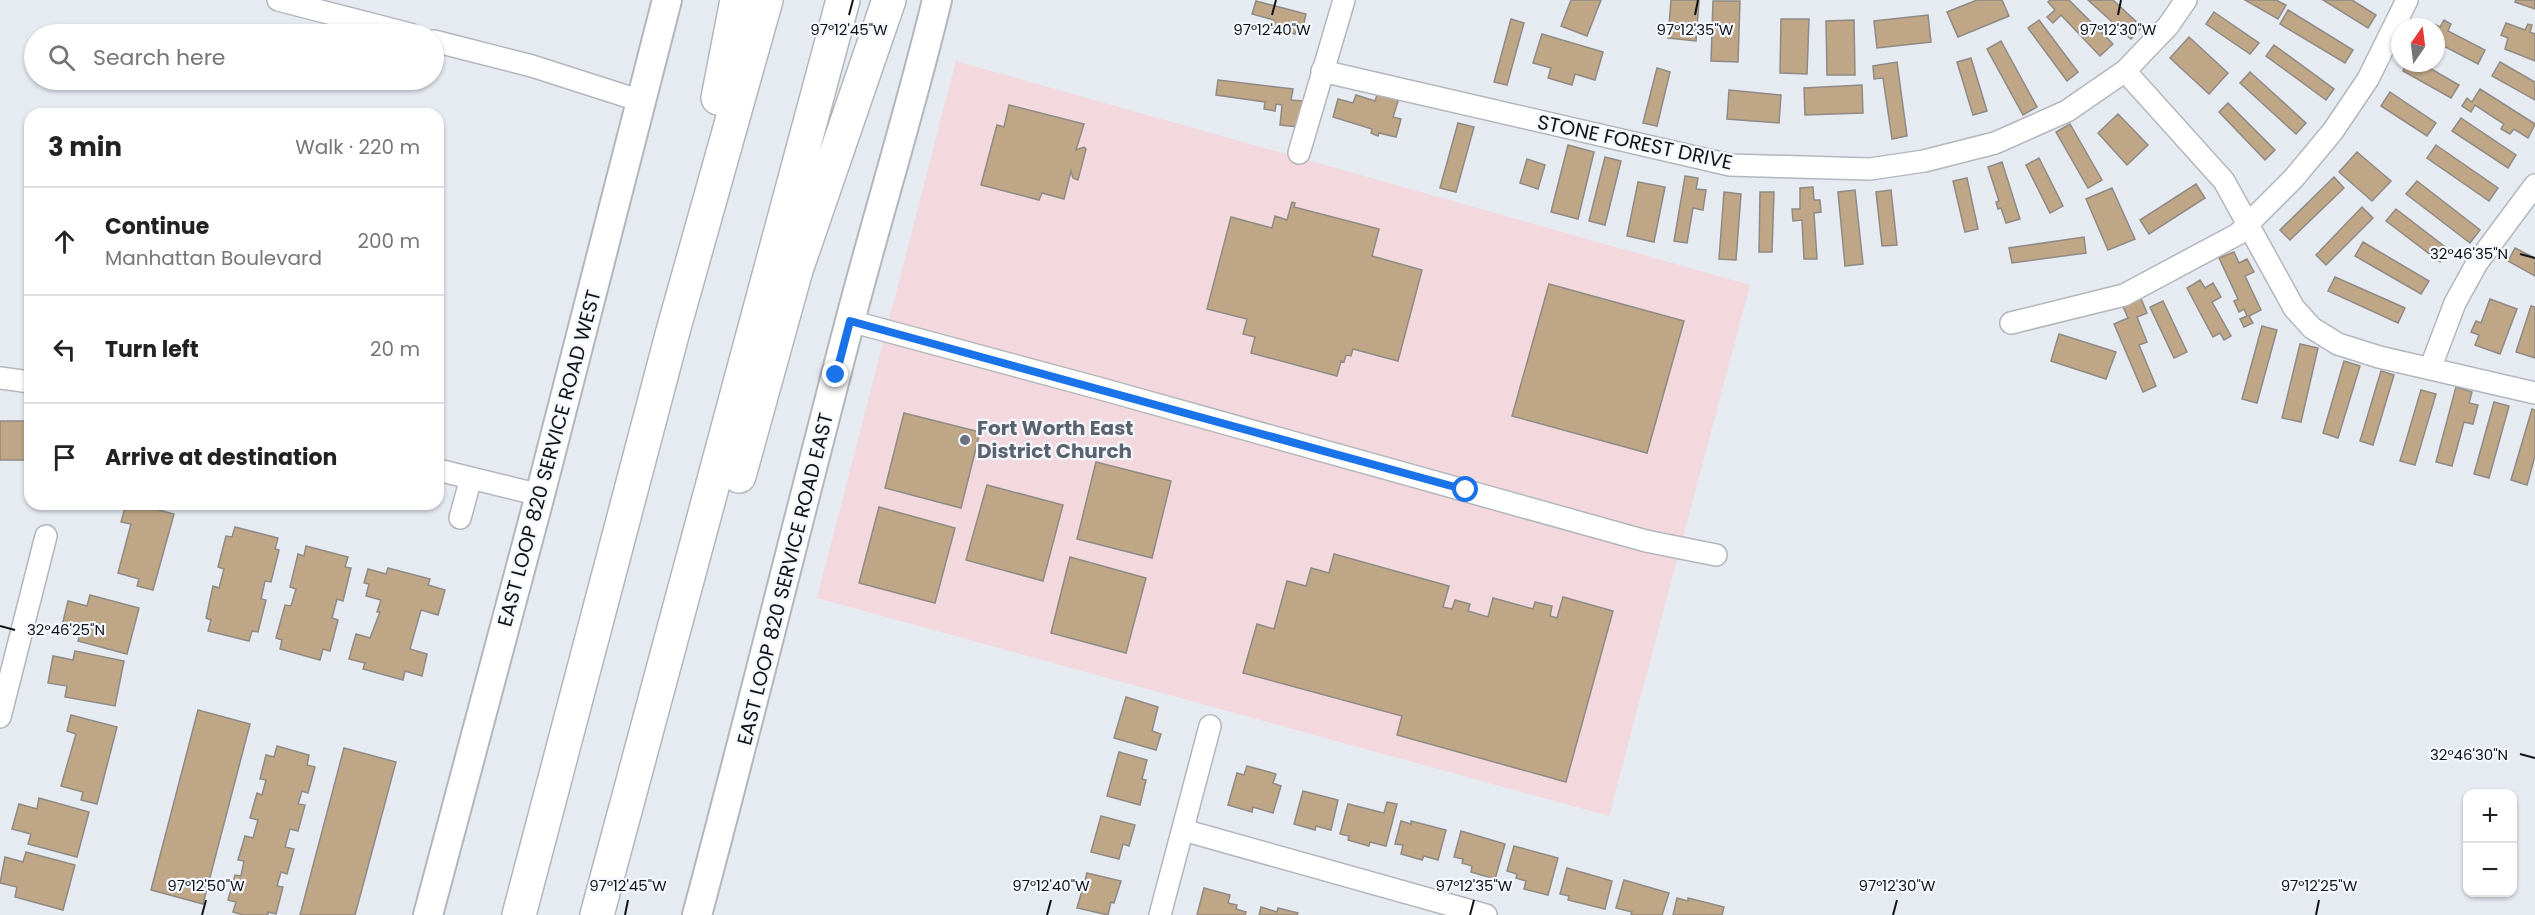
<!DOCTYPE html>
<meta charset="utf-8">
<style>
body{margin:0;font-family:Poppins,sans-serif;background:#f2f2f2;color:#222}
.controls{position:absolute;right:18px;bottom:18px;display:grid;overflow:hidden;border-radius:12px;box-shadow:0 2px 4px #0004}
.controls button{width:54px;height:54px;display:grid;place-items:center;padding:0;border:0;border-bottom:2px solid #e0e0e0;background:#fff;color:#222;font:30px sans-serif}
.compass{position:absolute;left:2391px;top:18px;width:54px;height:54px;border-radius:50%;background:#fff;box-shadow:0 2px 4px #0004;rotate:14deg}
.stop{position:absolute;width:18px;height:18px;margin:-14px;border:4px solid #1a73e8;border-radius:50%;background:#fff}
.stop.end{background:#1a73e8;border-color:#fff;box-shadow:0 2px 6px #0008}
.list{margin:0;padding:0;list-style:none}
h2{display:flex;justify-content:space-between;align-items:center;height:78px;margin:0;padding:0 24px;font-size:26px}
h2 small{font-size:20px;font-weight:400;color:#767676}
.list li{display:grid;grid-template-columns:39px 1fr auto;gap:18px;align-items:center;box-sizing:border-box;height:108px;padding:0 24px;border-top:2px solid #e0e0e0}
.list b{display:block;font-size:22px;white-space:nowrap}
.list p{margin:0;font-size:20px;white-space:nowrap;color:#767676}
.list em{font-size:20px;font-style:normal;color:#767676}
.icon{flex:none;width:33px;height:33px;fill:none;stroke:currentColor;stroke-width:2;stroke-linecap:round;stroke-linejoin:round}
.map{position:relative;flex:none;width:2535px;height:915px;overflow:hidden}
.search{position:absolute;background:#fff;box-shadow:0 2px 4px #0004;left:24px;top:24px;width:420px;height:66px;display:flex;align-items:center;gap:15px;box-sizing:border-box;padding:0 21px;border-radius:33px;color:#767676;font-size:22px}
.panel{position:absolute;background:#fff;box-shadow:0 2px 4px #0004;left:24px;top:108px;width:420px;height:402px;border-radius:18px}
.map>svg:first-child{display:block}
.commercial{fill:#f3d8de}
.building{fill:#bfa687;stroke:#8f8a84;stroke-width:1.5}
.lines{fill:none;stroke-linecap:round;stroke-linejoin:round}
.street-casing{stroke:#b3b7bd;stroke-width:24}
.secondary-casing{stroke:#b3b7bd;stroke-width:32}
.highway-casing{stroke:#b3b7bd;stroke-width:36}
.street{stroke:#fff;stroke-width:21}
.secondary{stroke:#fff;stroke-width:28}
.highway{stroke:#fff;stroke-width:33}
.route{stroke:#1a73e8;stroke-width:8}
.ticks{fill:none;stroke:#111315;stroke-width:2}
.worship-dot{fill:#6b7280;stroke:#f4f7fe;stroke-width:2}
.labels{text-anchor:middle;stroke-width:4.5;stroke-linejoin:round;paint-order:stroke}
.street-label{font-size:20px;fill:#111315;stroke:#f4f7fe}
.worship-label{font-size:20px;font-weight:bold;fill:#5b616d;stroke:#f4f7fe;text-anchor:start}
.ticks-label{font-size:15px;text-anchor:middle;fill:#111315;stroke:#f4f7fe;stroke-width:4.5;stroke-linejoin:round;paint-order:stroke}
</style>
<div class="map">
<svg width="2535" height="915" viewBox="0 0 2535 915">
<rect width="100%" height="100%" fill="#e6eaf1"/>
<path class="commercial" d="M956 61 1750 285 1609 816 817 598Z"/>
<path class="building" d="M1571 0H1601L1587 36 1561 26Z
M1671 0H1699L1696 41 1668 38Z
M1977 0H2002L2009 16 1958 37 1947 12Z
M2050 0H2069L2113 44 2100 56 2061 15 2053 23 2047 17 2055 10 2048 2Z
M2088 0H2113L2142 27 2131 39Z
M2245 0H2276L2286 5 2278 19Z
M2323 0H2352L2376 15 2368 28Z
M2516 0H2535V9L2515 2Z
M1256 1 1306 14 1303 27 1297 26 1295 34 1272 28 1274 20 1252 14Z
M1713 1H1740L1738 62 1711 61Z
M2288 10 2353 50 2345 63 2280 24Z
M2214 12 2259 43 2250 54 2206 24Z
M1928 15 1931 42 1877 48 1874 21Z
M1511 19 1524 23 1507 85 1494 82Z
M1781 19H1809L1807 74 1780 73Z
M1854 20 1855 75H1827L1826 21Z
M2039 20 2078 72 2067 81 2028 28Z
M2425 20 2440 27 2444 20 2451 24 2448 31 2485 50 2478 64 2436 42V27H2421Z
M2506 23 2525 30 2528 24 2532 25 2530 32 2535 34V61L2505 49 2508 38 2501 35Z
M1542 34 1603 52 1595 80 1575 74 1572 85 1548 78 1551 68 1533 63Z
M2189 37 2228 73 2209 94 2170 58Z
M2001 41 2037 107 2023 115 1987 49Z
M2274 45 2334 89 2326 100 2266 56Z
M1971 58 1987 111 1973 115 1957 62Z
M1897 62 1907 136 1892 139 1883 78 1874 79 1873 66Z
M2500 62 2535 82V100L2492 76Z
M2407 63H2421L2459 85 2451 98 2403 71Z
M1657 68 1670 72 1657 126 1643 123Z
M2250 72 2306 123 2296 134 2240 83Z
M1218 80 1293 89 1291 100 1302 101 1299 127 1280 125 1282 105 1276 104 1275 111 1264 109 1265 102 1216 95Z
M1862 85 1863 113 1805 115 1804 88Z
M2480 89 2535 124 2528 138 2514 129 2510 134 2501 129 2504 124 2475 105 2471 112 2462 106 2467 98 2472 102Z
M1729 90 1781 95 1779 123 1727 119Z
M1378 92 1399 98 1393 117 1401 119 1396 137 1379 133 1378 136 1371 133 1372 129 1333 117 1338 99 1353 103 1356 95 1375 101Z
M2390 92 2436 123 2427 136 2381 106Z
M2228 103 2275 150 2265 160 2219 112Z
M1009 105 1084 124 1076 150 1084 147 1086 149 1078 180 1073 178 1071 171 1064 199 1042 193 1039 200 981 185 997 125 1004 127Z
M2118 114 2148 145 2127 165 2098 133Z
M2461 118 2516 155 2508 168 2452 131Z
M1458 123 1474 127 1456 192 1440 188Z
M2070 124 2102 180 2088 188 2056 132Z
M1568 145 1594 152 1578 219 1551 212Z
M2436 145 2498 188 2489 201 2427 158Z
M2357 152 2391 181 2372 201 2339 172Z
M1605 157 1621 161 1605 225 1589 221Z
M2039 158 2063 206 2050 213 2026 165Z
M1527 159 1545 165 1538 189 1520 183Z
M2002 162 2020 219 2006 223 2001 208 1998 209 1996 202 1999 201 1988 167Z
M1685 176 1698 178 1696 189 1706 190 1703 210 1693 208 1687 243 1674 241Z
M2334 177 2344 188 2290 240 2280 230Z
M1967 178 1978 229 1965 232 1953 181Z
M2417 181 2480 230 2470 243 2406 194Z
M1638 182 1665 187 1654 242 1627 236Z
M2196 184 2205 198 2149 234 2140 220Z
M1813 187 1814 200H1820L1821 212 1814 213 1817 259H1804L1802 220 1793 221 1792 209H1800V188Z
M2112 188 2135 239 2108 250 2086 199Z
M1855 190 1863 264 1845 266 1838 192Z
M1891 190 1897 245 1882 246 1876 192Z
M1724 192 1741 194 1736 260 1719 259Z
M1760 192H1774L1772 252H1759Z
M1292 202 1295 203 1294 207 1379 229 1372 256 1422 270 1398 361 1353 349 1351 356 1346 355 1344 362 1341 361 1337 376 1251 353 1255 337 1243 334 1247 319 1207 309 1231 217 1272 228 1275 216 1287 220Z
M2362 207 2373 218 2326 265 2316 255Z
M2396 209 2449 250 2440 262 2386 221Z
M2084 237 2086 253 2012 263 2009 248Z
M2363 242 2429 281 2421 294 2355 256Z
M2515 248 2535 258V276L2508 261Z
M2234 252 2239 263 2247 259 2254 272 2245 276 2261 310 2249 316 2253 323 2244 327 2240 319 2247 316 2244 309 2239 312 2234 301 2238 299 2219 258Z
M2335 277 2405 308 2398 323 2328 291Z
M2200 280 2205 288 2213 283 2221 297 2212 302 2231 336 2224 340 2220 333 2213 337 2187 288Z
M1549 284 1684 321 1647 453 1512 416Z
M2140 296 2147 313 2137 317 2147 342 2139 345 2156 386 2143 392 2114 324 2128 318 2122 304Z
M2490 299 2517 309 2500 354 2475 345 2479 335 2471 332 2476 321 2481 323Z
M2163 301 2187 352 2174 358 2150 307Z
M2531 306 2535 307V358L2516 352Z
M2262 326 2277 330 2257 403 2242 399Z
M2059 334 2116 352 2106 379 2051 361Z
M2300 344 2318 348 2301 422 2282 418Z
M2344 361 2360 366 2338 438 2323 433Z
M2381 371 2394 375 2373 445 2360 441Z
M2456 387 2472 392 2469 403 2478 405 2473 424 2464 422 2452 466 2436 462Z
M2421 390 2436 394 2415 465 2400 461Z
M2494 402 2509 406 2489 478 2474 474Z
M2532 409 2535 410V456L2527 485 2511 480Z
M904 413 980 432 961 508 885 488Z
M0 421H30V460H0Z
M1096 462 1171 481 1152 558 1077 539Z
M987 485 1063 505 1043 581 966 560Z
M126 504H135L174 514 153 590 137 586 139 579 118 573 131 524 121 522Z
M879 507 955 528 935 603 859 583Z
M235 527 278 538 275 549 279 550 271 582 265 581 261 599 266 600 258 632 252 631 249 641 208 631 211 620 206 618 213 586 219 588 224 569 218 567 226 536 232 537Z
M306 546 348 557 345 567 351 568 343 601 337 599 332 618 338 620 330 651 323 649 320 660 280 649 282 640 276 638 285 605 291 606 296 589 290 587 298 554 304 556Z
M1334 554 1449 586 1443 607 1452 609 1455 600 1470 604 1468 611 1488 617 1493 598 1533 609 1535 602 1552 606 1550 616 1557 618 1563 597 1613 611 1566 782 1397 735 1402 716 1243 673 1257 624 1274 629 1287 581 1306 586 1311 568 1329 573Z
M1070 557 1146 578 1126 653 1051 633Z
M388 568 430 579 428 585 445 590 438 615 421 610 410 649 427 654 422 676 405 671 403 680 363 669 365 663 349 659 356 634 370 638 380 612H377L381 600 366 596 369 584 364 583 368 569 386 574Z
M90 595 139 608 127 654 78 641 81 631 62 626 68 601 87 606Z
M75 651 124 661 115 706 65 697 67 686 48 683 53 656 73 660Z
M1126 697 1158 707 1152 731 1161 734 1156 750 1114 738Z
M198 710 250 724 203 904 151 890Z
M71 715 117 727 97 804 81 800 83 792 61 786 76 734 67 731Z
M277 746 309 755 307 765 315 767 308 793 302 791 298 804 305 805 298 831 290 829 285 847 294 849 287 874 281 872 277 886 283 887 276 914 268 912V915H243L233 912 236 902 228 900 235 875 241 876 244 861 238 860 245 836 253 838 258 820 250 818 257 793 262 795 266 780 260 779 266 755 274 757Z
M344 748 396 762 355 915H300Z
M1119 752 1147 760 1142 779 1146 780 1140 805 1107 796Z
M1247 766 1276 774 1273 783 1281 786 1273 813 1253 807 1252 812 1228 805 1237 773 1244 775Z
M1303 791 1338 800 1331 830 1316 826 1315 830 1294 824Z
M39 798 89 812 77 857 28 844 31 834 12 829 19 804 37 809Z
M1387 802 1397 804 1386 846 1370 842 1369 846 1348 840 1349 836 1340 834 1348 804 1384 813Z
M1101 816 1135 825 1129 846 1123 844 1119 859 1091 852Z
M1401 821 1411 824V821L1446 830 1438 860 1424 856 1422 860 1401 854 1403 845 1395 844Z
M1461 831 1505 844 1495 879 1471 872 1472 866 1462 863 1463 859 1454 857Z
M1514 846 1558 858 1548 895 1524 889 1526 881 1516 878 1517 874 1507 871Z
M26 852 75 865 63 910 15 897 17 887 0 883 5 857 23 862Z
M1567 868 1612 881 1605 909 1568 900 1569 896 1560 894Z
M1087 873 1121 881 1114 903 1111 902 1108 915 1077 908Z
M1624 880 1669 893 1662 915H1631L1632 912 1616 908Z
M1204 888 1230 895 1228 903 1237 905 1236 909 1246 912 1245 915H1197Z
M1677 898 1688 901V898L1724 907 1722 915H1673Z
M1261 907 1277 912 1278 908 1298 913 1297 915H1259Z"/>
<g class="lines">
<defs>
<path id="street" d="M278 0 410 34
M434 41 532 66 641 101
M1322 71 1730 165 1870 169 1924 161 1995 143 2067 111 2125 71 2168 26 2186 0
M2125 71 2224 181 2294 308 2312 328 2338 344 2379 357 2535 393
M1299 153 1344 0
M850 321 1098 388 1646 541 1716 555
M2011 323 2124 295 2238 234 2293 179 2333 131 2368 79 2407 0
M2430 369 2455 303 2477 263 2535 185
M0 378 30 382
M438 470 540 495
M460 518 471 478
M0 717 46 536
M1183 830 1486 915
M1160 915 1210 726"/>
<path id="secondary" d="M428 915 540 495 667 0
M697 915C750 718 798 519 850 321 878 214 911 108 937 0"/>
<path id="highway" d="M718 98 737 0
M739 476 796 270 889 0
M519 915 673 331 766 0
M597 915 843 0"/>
</defs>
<use href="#street" class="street-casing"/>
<use href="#secondary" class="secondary-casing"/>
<use href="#highway" class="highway-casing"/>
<use href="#street" class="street"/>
<use href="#secondary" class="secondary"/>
<use href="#highway" class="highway"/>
</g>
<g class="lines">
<path class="route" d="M836 375 850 321 1466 490"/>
</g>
<path class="ticks" d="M849 15 853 0M1272 15 1276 0M1695 15 1698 0M2118 15 2121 0M2520 254 2535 258M0 626 15 630M2520 754 2535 758M202 915 206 900M625 915 628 900M1047 915 1051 900M1470 915 1474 900M1893 915 1897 900M2316 915 2319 900"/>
<circle class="worship-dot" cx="965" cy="440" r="6"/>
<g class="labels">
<g class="street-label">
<text transform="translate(1635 142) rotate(12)" y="7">STONE FOREST DRIVE</text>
<text transform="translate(549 458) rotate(-75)" y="7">EAST LOOP 820 SERVICE ROAD WEST</text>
<text transform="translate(785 579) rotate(-76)" y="7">EAST LOOP 820 SERVICE ROAD EAST</text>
</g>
<g class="worship-label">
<text x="977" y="435">Fort Worth East<tspan x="977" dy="23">District Church</tspan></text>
</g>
</g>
<g class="ticks-label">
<text x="849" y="35">97°12'45"W</text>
<text x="1272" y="35">97°12'40"W</text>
<text x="1695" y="35">97°12'35"W</text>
<text x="2118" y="35">97°12'30"W</text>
<text x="2469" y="259">32°46'35"N</text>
<text x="66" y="635">32°46'25"N</text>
<text x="2469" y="760">32°46'30"N</text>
<text x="206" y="891">97°12'50"W</text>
<text x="628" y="891">97°12'45"W</text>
<text x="1051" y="891">97°12'40"W</text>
<text x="1474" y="891">97°12'35"W</text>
<text x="1897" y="891">97°12'30"W</text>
<text x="2319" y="891">97°12'25"W</text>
</g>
</svg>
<div class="controls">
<button>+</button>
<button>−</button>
</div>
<svg class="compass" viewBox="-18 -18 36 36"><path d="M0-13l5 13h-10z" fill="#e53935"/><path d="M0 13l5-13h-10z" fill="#767676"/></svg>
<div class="stop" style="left:1466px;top:490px"></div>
<div class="stop end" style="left:836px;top:375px"></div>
<div class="search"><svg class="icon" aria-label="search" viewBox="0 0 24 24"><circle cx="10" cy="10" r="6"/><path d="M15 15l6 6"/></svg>Search here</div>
<section class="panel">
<h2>3 min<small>Walk · 220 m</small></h2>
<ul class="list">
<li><svg class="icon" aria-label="ahead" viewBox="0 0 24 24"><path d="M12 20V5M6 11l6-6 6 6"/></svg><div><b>Continue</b><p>Manhattan Boulevard</p></div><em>200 m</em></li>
<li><svg class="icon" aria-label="left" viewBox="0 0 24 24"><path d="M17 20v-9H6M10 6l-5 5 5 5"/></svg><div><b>Turn left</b></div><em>20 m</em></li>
<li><svg class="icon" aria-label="arrive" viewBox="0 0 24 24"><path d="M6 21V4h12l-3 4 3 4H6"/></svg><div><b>Arrive at destination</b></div></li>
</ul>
</section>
</div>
